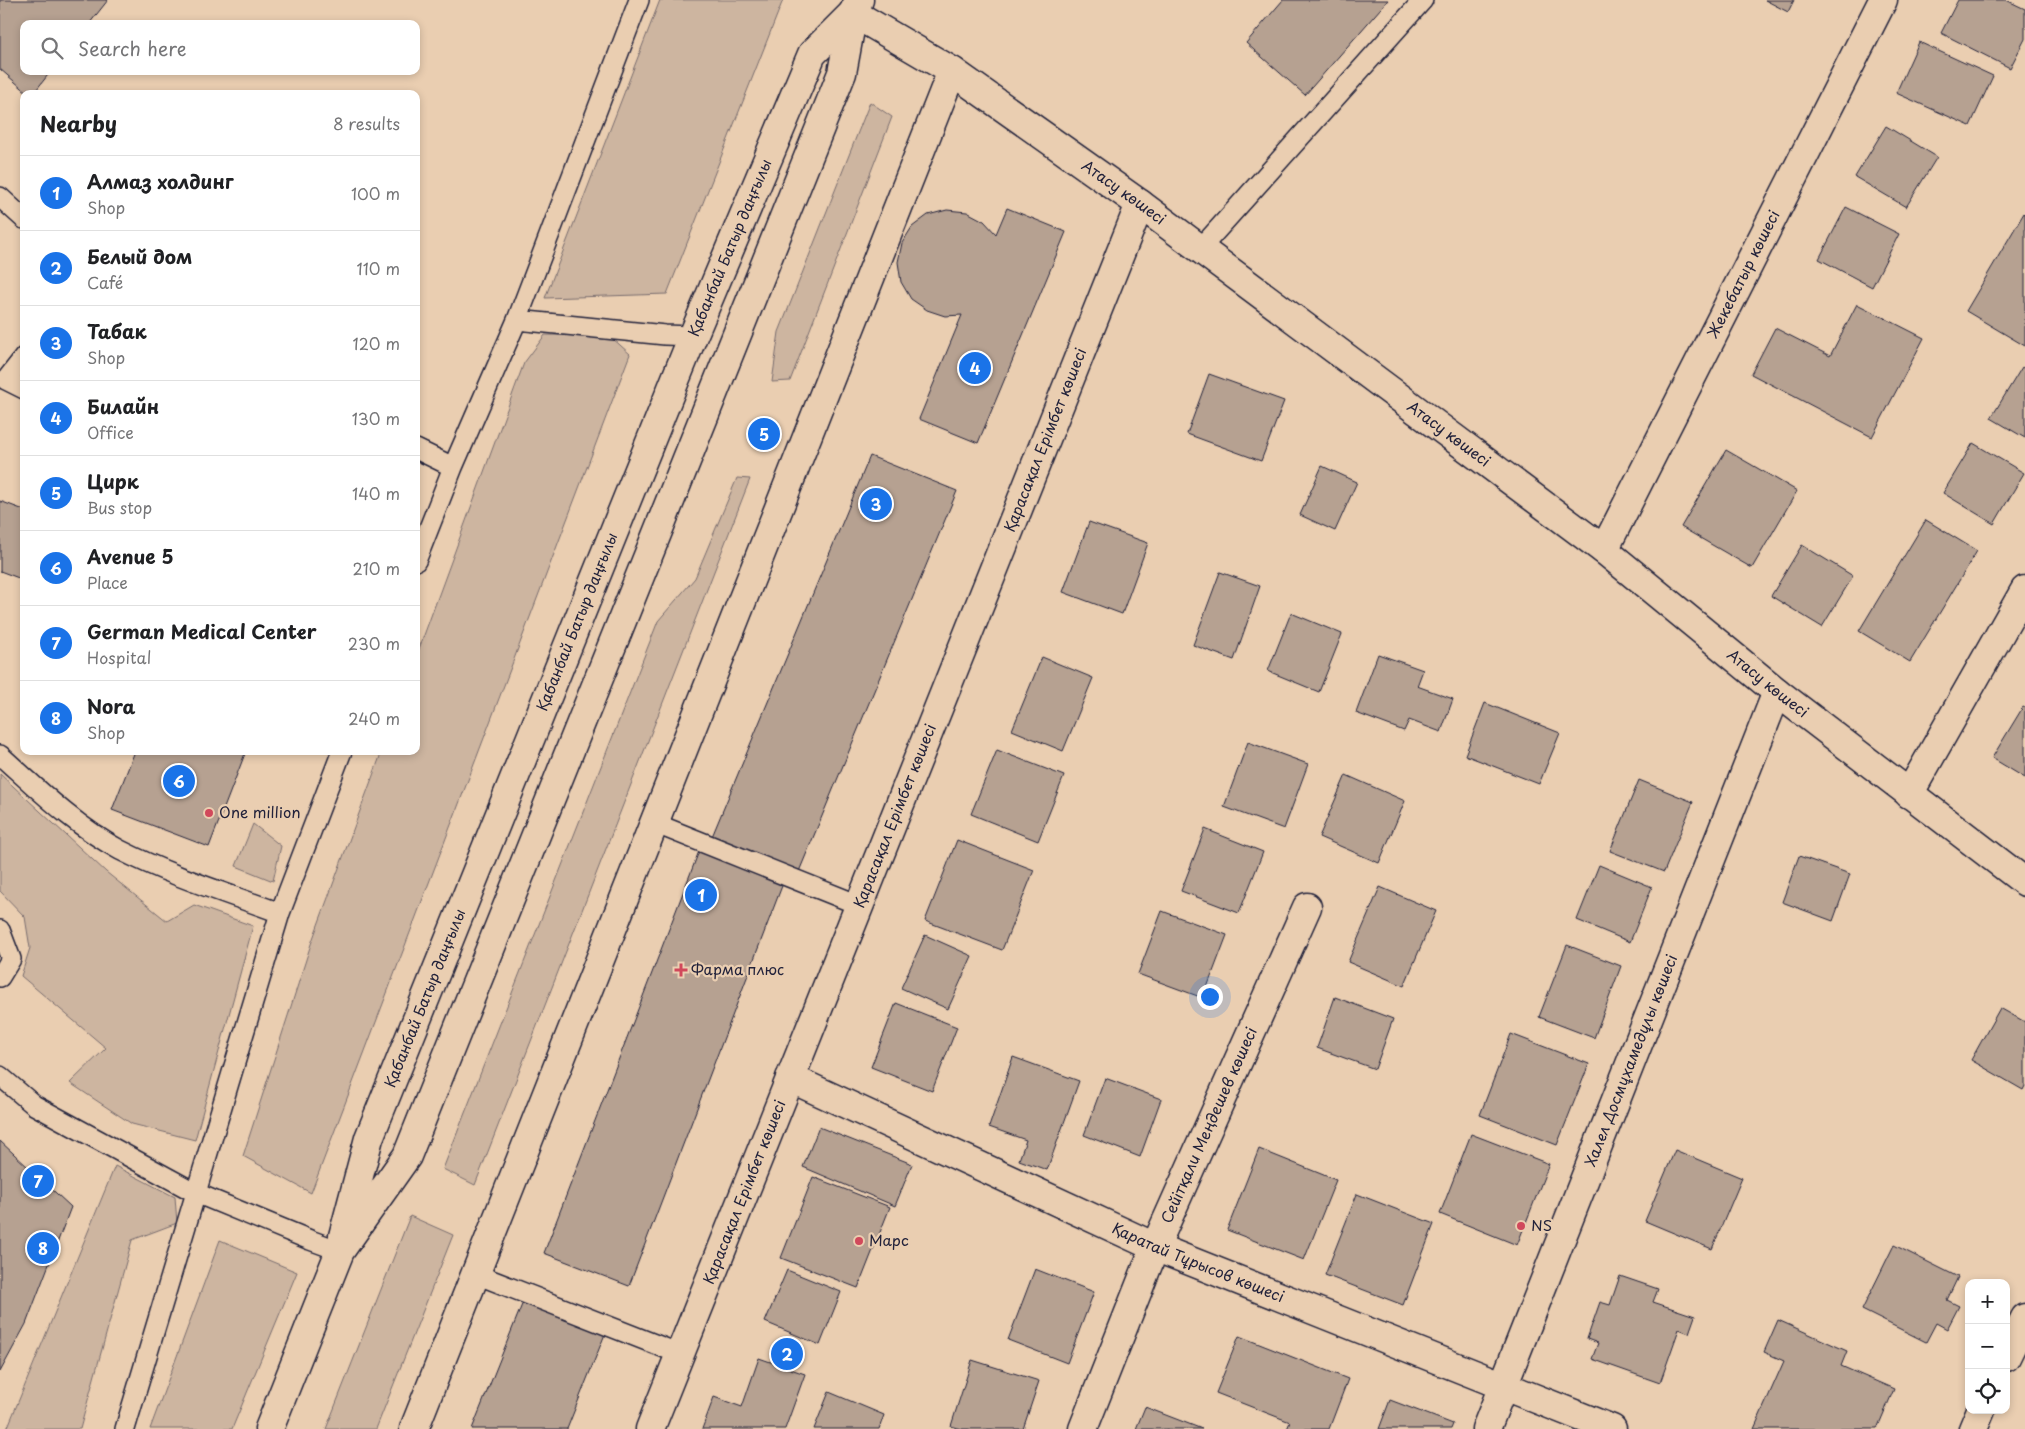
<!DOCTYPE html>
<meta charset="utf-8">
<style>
body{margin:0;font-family:"Playpen Sans",sans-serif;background:#f6f6f6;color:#202124}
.controls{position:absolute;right:15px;bottom:15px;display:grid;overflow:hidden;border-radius:10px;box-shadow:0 2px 8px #0003}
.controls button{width:45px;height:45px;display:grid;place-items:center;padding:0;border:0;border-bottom:1px solid #e0e0e0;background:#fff;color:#202124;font:25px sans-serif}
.you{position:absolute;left:1209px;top:996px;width:18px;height:18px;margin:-12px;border:4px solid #fff;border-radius:50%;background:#1a73e8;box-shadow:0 0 0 8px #1a73e833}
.badge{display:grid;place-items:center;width:32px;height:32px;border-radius:50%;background:#1a73e8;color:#fff;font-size:16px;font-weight:700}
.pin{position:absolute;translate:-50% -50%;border:2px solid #fff;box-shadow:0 1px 5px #0006}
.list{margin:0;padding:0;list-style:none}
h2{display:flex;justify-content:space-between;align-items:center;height:65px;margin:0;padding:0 20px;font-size:21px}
h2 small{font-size:16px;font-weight:400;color:#757577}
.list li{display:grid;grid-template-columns:32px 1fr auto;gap:15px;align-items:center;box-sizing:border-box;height:75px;padding:0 20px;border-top:1px solid #e0e0e0}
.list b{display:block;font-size:19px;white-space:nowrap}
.list p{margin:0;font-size:16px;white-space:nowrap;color:#757577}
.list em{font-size:16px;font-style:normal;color:#757577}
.icon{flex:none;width:28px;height:28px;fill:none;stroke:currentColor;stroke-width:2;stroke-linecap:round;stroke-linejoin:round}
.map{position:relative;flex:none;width:2025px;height:1429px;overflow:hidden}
.search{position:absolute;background:#fff;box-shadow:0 2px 8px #0003;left:20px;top:20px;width:400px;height:55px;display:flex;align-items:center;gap:12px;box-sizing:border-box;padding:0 18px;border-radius:10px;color:#757577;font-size:19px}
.panel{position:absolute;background:#fff;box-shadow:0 2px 8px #0003;left:20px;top:90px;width:400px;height:665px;border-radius:10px}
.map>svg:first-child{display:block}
.green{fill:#cdb5a0;stroke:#786c6e}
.building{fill:#b6a191;stroke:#22223b}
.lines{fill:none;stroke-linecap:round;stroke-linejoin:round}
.lane-casing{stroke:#22223b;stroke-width:22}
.street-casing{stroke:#22223b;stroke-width:31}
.secondary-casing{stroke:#22223b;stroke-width:31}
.lane{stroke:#eaceb1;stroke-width:19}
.street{stroke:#eaceb1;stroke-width:28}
.secondary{stroke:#eaceb1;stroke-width:28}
.poi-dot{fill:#d1495b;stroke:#eaceb1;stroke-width:2}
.labels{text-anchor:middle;stroke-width:4.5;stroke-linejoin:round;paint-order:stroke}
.street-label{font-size:15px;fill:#22223b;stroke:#eaceb1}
.poi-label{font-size:15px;fill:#22223b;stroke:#eaceb1;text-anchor:start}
</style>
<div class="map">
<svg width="2025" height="1429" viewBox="0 0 2025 1429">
<rect width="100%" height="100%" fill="#eaceb1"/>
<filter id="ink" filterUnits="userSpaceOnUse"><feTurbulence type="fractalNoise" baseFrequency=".02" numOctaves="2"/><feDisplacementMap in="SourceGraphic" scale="10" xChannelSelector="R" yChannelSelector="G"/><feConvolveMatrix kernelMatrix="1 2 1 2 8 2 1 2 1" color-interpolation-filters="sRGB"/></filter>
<g filter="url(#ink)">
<path class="green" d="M660 0H783L667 294 545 298Z
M870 102 892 117 790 381 772 382 779 332Z
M545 335 610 336 630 354 311 1193 243 1156 311 944 382 751H416V657L524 363Z
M737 478 750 479 475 1185 443 1169 658 621 695 578Z
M0 774 106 872 167 921 194 905 253 926 195 1140 132 1124 70 1083 106 1048 21 976 30 948 25 917 0 891Z
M253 824 281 846 273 881 236 866Z
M115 1166 175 1197 177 1223 132 1240 80 1429H7Z
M410 1216 453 1235 376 1429H326Z
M220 1240 297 1272 232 1429H150Z"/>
<path class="building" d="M0 0H108L89 24H24V71H51L33 94H29L0 69Z
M1283 0H1388L1305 95 1246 43Z
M1765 0H1794L1788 12Z
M1958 0H2006L2025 9V39L2010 68 1941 33Z
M1919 42 1993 76 1970 126 1896 93Z
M1886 126 1937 157 1906 207 1855 177Z
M1846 207 1899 234 1872 287 1819 259Z
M1007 208 1066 232 978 443 919 419 962 315 945 316 927 310 911 299 901 282 898 262 902 243 912 227 928 215 947 210 967 212 984 221 996 234Z
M2024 213 2025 214V346L1966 311Z
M1857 304 1924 338 1872 437 1751 374 1775 328 1830 356Z
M2022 367 2025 369V438L1991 418Z
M1209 374 1284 401 1261 461 1187 434Z
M1973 443 2024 473 1994 524 1943 493Z
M1726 450 1797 491 1752 568 1681 527Z
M870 456 957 491 798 874 711 839Z
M1322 466 1357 482 1335 531 1300 515Z
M0 501 24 510V580L0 571Z
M1926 520 1977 551 1910 662 1859 631Z
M1089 522 1148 543 1122 614 1063 592Z
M1802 545 1853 576 1822 627 1771 596Z
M1220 572 1260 586 1234 660 1193 645Z
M1291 613 1342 634 1319 692 1268 671Z
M1378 654 1423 670 1417 686 1453 699 1441 732 1409 720 1404 731 1356 713Z
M1042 657 1093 678 1063 751 1012 730Z
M1485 703 1560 733 1539 784 1465 755Z
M2023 707 2025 708V778L1992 758Z
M1248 742 1308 764 1284 829 1224 807Z
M997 750 1064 776 1038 841 971 814Z
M135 751H246L209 847 112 810Z
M1346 775 1405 801 1379 863 1319 837Z
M1639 780 1693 802 1664 872 1610 851Z
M1205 829 1263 852 1239 913 1181 891Z
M957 840 1034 870 1002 950 925 921Z
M701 846 785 878 629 1286 544 1253Z
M1799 856 1850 874 1833 921 1782 902Z
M1599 865 1652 887 1630 942 1577 920Z
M1380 887 1436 911 1404 986 1348 962Z
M1162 911 1227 935 1203 998 1138 974Z
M925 935 972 956 948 1009 901 988Z
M1567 945 1621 966 1594 1038 1539 1017Z
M1335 997 1393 1019 1375 1069 1317 1048Z
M896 1003 957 1027 932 1091 871 1067Z
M2000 1008 2025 1022V1086L2023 1090 1971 1060Z
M1511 1034 1589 1064 1557 1145 1480 1115Z
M1013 1057 1079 1081 1047 1170 1019 1160 1026 1140 989 1127Z
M1105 1078 1161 1099 1140 1157 1084 1135Z
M819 1127 912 1164 895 1206 803 1167Z
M1471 1134 1549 1164 1517 1245 1440 1214Z
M0 1141 71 1207 26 1324 0 1372Z
M1259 1149 1336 1180 1304 1260 1227 1230Z
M1675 1150 1742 1178 1712 1249 1645 1221Z
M813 1177 890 1207 858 1288 781 1258Z
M1357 1194 1434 1224 1403 1305 1325 1275Z
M1894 1245 1958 1277 1947 1300 1959 1306 1947 1329 1936 1323 1926 1342 1862 1310Z
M1035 1269 1094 1292 1067 1363 1008 1340Z
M787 1270 841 1292 820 1345 765 1322Z
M1620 1276 1658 1289 1653 1302 1695 1316 1689 1333 1679 1329 1660 1383 1592 1359 1598 1343 1587 1339 1600 1302 1610 1305Z
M523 1302 605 1334 567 1429H472Z
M1778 1320 1847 1351 1841 1366 1894 1389 1877 1429H1754L1784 1361 1764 1352Z
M1239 1336 1348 1379 1329 1429H1287L1290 1422 1216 1393Z
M759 1358 805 1374 785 1429H702L714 1397 742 1407Z
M972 1360 1039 1381 1023 1429H962L951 1426Z
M829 1392 884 1415 879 1429H814Z
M1390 1400 1453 1424 1451 1429H1379Z
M1145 1407 1202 1429H1136Z"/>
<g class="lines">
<defs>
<path id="lane" d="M0 197 24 219
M1200 249 1423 0
M517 320 665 335 693 336
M24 357 6 380 24 389
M416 449 453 467
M416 561 453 467 517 320 639 0
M0 755C38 789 75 826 120 850 171 876 226 893 280 913
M654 823 859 905
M0 930 11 959 0 977
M0 1076 34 1105 196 1193 310 1240 340 1251
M476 1274 680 1354
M125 1429 280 913 342 751"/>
<g id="street">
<path id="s1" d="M853 13 952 71 1140 204 1604 550 1777 692 2025 882"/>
<path id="s2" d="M1604 550 1883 0"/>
<path d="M1909 794 2025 590"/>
<path id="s3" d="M790 1078 1155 1247 1612 1429"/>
<path d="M2006 1357 2025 1318"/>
<path d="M414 1429 952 71"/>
<path id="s4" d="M650 1429 1140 204"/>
<path id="s5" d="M1083 1429 1155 1247 1307 907"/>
<path id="s6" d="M1486 1429 1777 692"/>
<path d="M1973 1429 1981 1410"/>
</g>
<g id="secondary">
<path id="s7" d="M343 1236 369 1138 693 336 812 54 853 13"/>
<path d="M269 1429 340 1251 407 1156 842 73 853 13 859 0"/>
</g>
</defs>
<use href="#lane" class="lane-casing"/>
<use href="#street" class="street-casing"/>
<use href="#secondary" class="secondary-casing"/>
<use href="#lane" class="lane"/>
<use href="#street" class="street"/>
<use href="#secondary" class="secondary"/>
</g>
</g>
<g class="poi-dot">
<circle cx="209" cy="813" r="5"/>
<path d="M678.5 962.5h5v5h5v5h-5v5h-5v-5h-5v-5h5z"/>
<circle cx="1521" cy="1226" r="5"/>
<circle cx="859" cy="1241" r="5"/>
</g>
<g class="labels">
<g class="street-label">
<text dy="5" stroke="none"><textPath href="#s1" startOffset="325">Атасу көшесі</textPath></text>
<text dy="5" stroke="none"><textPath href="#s7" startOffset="1062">Қабанбай Батыр даңғылы</textPath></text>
<text dy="5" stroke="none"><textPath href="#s2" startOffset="309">Жекебатыр көшесі</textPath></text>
<text dy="5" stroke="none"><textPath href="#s1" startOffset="730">Атасу көшесі</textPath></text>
<text dy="5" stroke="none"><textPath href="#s4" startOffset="1065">Қарасақал Ерімбет көшесі</textPath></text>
<text dy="5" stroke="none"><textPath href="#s7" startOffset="658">Қабанбай Батыр даңғылы</textPath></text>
<text dy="5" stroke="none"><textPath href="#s1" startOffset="1135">Атасу көшесі</textPath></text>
<text dy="5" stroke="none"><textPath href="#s4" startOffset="660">Қарасақал Ерімбет көшесі</textPath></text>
<text dy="5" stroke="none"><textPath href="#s7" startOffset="252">Қабанбай Батыр даңғылы</textPath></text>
<text dy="5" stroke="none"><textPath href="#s6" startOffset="396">Халел Досмұхамедұлы көшесі</textPath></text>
<text dy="5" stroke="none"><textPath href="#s5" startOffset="329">Сейітқали Меңдешев көшесі</textPath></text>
<text dy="5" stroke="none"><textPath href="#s4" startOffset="255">Қарасақал Ерімбет көшесі</textPath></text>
<text dy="5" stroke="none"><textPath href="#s3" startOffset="448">Қаратай Тұрысов көшесі</textPath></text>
</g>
<g class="poi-label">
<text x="219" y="818">One million</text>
<text x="691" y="975">Фарма плюс</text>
<text x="1531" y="1231">NS</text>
<text x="869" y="1246">Марс</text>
</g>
</g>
</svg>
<div class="controls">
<button>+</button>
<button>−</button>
<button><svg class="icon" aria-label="locate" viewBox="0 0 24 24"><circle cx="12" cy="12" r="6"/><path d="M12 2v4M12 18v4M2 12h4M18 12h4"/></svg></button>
</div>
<div class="you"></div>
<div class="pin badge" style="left:701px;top:895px">1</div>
<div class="pin badge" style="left:787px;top:1354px">2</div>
<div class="pin badge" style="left:876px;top:504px">3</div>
<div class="pin badge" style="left:975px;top:368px">4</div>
<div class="pin badge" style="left:764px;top:434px">5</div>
<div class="pin badge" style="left:179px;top:781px">6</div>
<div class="pin badge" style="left:38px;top:1181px">7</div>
<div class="pin badge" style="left:43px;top:1248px">8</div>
<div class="search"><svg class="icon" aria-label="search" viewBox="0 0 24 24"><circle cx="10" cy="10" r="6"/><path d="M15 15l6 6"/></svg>Search here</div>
<section class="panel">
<h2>Nearby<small>8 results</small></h2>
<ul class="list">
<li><span class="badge">1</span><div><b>Алмаз холдинг</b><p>Shop</p></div><em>100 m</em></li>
<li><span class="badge">2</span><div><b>Белый дом</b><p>Café</p></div><em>110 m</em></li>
<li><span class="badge">3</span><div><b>Табак</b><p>Shop</p></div><em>120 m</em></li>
<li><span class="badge">4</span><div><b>Билайн</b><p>Office</p></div><em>130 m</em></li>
<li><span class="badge">5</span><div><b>Цирк</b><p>Bus stop</p></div><em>140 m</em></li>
<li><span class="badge">6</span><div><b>Avenue 5</b><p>Place</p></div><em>210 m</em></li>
<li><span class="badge">7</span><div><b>German Medical Center</b><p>Hospital</p></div><em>230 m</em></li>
<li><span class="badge">8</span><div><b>Nora</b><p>Shop</p></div><em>240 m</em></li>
</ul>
</section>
</div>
